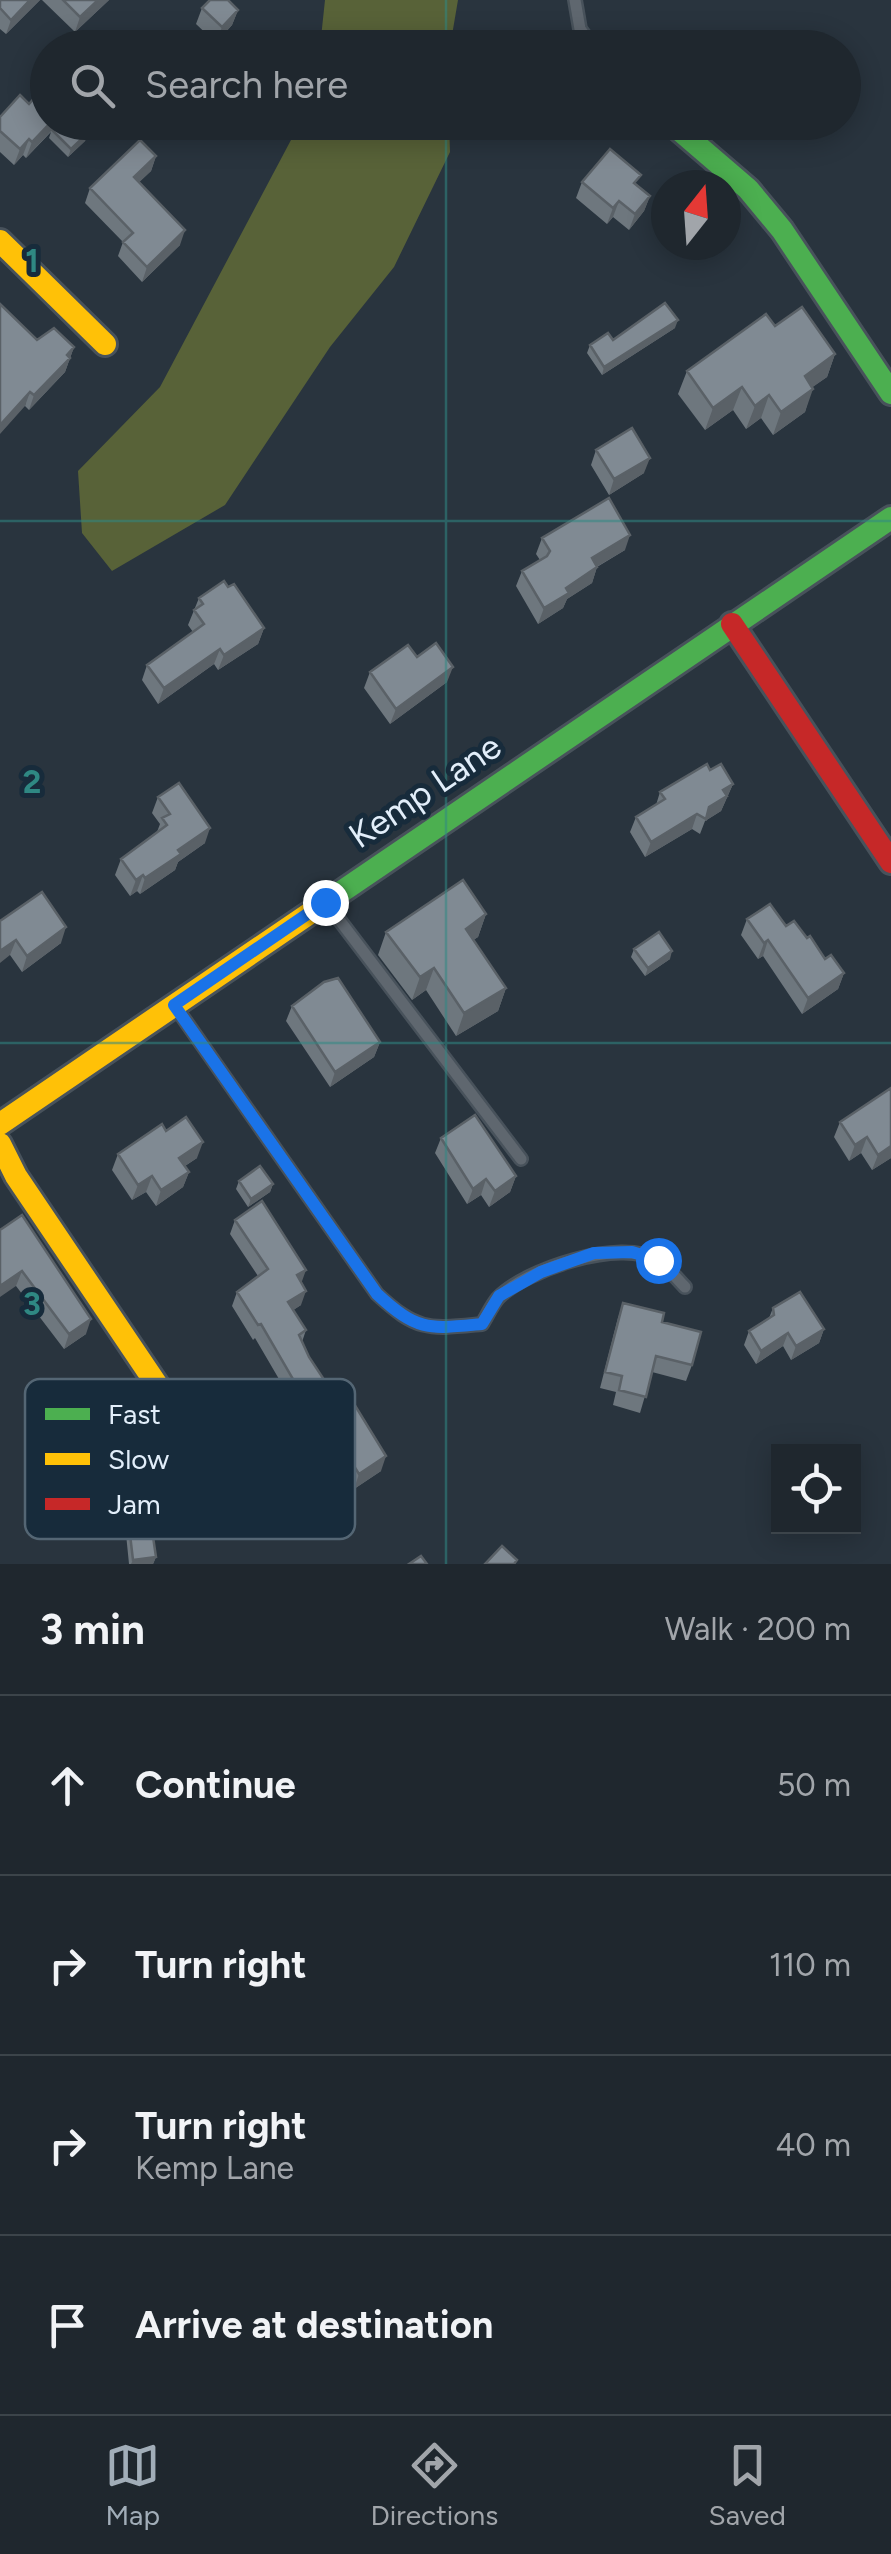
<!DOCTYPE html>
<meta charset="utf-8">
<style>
body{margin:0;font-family:Figtree,sans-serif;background:#272f36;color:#f1f3f6}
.controls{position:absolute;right:30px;bottom:30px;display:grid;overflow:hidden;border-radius:0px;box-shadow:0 5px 25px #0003}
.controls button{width:90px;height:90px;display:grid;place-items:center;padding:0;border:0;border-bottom:2px solid #3c444a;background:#1f272e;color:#f1f3f6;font:50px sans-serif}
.compass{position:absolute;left:651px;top:170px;width:90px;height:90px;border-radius:50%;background:#1f272e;box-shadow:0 5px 25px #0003;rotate:17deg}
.stop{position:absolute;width:30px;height:30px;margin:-22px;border:8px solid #1a73e8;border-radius:50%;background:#fff}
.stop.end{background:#1a73e8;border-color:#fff;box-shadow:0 2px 10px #0008}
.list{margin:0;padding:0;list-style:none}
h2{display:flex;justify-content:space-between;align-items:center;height:130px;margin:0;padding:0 40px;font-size:42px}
h2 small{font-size:32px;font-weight:400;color:#a1a5aa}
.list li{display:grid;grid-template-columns:65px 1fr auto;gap:30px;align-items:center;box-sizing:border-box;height:180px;padding:0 40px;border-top:2px solid #3c444a}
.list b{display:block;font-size:38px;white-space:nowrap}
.list p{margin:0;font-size:32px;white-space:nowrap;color:#a1a5aa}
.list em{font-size:32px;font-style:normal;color:#a1a5aa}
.icon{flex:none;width:55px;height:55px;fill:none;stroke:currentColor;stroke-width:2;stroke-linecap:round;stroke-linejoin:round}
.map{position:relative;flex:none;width:891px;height:1564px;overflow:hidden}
.search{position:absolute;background:#1f272e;box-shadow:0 5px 25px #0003;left:30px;right:30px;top:30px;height:110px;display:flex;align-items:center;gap:25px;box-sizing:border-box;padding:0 35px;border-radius:55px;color:#a1a5aa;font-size:38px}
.sheet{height:850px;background:#1f272e}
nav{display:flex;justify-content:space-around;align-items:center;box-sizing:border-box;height:140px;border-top:2px solid #3c444a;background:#1f272e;font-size:28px;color:#a1a5aa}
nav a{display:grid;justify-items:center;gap:5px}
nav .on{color:#a1adb8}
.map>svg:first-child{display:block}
.water{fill:#586238}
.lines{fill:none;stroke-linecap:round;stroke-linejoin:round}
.lane-casing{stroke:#48525b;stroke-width:16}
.fast-casing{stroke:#48525b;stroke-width:28}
.slow-casing{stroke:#48525b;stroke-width:28}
.jam-casing{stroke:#48525b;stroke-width:28}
.lane{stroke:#5f676f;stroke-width:11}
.fast{stroke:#4caf50;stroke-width:22}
.slow{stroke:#ffc107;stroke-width:22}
.jam{stroke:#c62828;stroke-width:22}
.wall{fill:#6e777e}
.shaded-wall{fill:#5a6167}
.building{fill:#808a93;stroke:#5a6167;stroke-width:2.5}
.route{stroke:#1a73e8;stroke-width:12}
.grid{fill:none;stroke:#2f8883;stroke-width:2.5;stroke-opacity:0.55}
.labels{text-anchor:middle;stroke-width:10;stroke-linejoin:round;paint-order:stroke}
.street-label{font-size:35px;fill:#e2eefa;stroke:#172b3b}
.key{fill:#172b3b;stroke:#546674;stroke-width:2.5}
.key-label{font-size:28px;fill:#e2eefa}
.grid-label{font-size:32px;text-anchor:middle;font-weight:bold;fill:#2f8883;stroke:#172b3b;stroke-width:10;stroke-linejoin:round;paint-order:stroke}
</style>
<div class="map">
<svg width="891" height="1564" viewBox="0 0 891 1564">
<rect width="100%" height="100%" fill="#29343e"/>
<path class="water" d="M325 0H458L450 47H320Z
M300 123H449L450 152 394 267 330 347 225 505 112 571 82 533 78 471 160 387Z"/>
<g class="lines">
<defs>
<path id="lane" d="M575 0 580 29 594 48
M328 905 521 1159
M177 1009 377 1294C418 1332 429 1329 482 1324 487 1316 492 1305 498 1298 526 1269 621 1238 657 1260 667 1266 677 1279 685 1287"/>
<path id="fast" d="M670 122 748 189 782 230 891 393
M316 909 891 518"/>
<path id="slow" d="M0 241 105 344
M0 1124 316 909
M0 1144 16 1176 209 1462"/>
<path id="jam" d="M732 624 891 862"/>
</defs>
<use href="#lane" class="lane-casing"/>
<use href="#fast" class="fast-casing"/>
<use href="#slow" class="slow-casing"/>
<use href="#jam" class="jam-casing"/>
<use href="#lane" class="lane"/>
<use href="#fast" class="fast"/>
<use href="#slow" class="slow"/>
<use href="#jam" class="jam"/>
</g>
<path class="wall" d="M0 0H40L6 34 0 29Z
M42 0H109L75 32Z
M202 8 238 10 232 25 216 43 196 24Z
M0 117 55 122 53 128 88 133 85 141 68 157 49 138 51 132 26 158 23 155 14 165 0 152Z
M156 156 151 171 139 182 180 245 142 282 118 256 123 242 85 203 90 188Z
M582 182 637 186 650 196 644 211 629 230 613 217 607 224 576 198Z
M775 326 835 354 827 377 812 387 805 412 773 435 761 418 746 429 733 410 705 430 678 394 687 371Z
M675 328 602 375 587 353 590 345Z
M37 340 74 347 65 372 29 410 25 406Z
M596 450 644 473 609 495 591 465Z
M542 538 625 550 597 567 592 583 567 599 563 608 538 624 516 586 522 571 540 560 536 554Z
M228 587 264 628 258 644 218 670 214 664 158 704 142 680 147 665 193 632 188 625 199 598Z
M417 657 447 682 390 724 364 688 370 672Z
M710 770 733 784 721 811 705 821 700 834 692 829 645 857 630 832 636 817 656 805 660 792Z
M158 797 205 843 178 862 175 870 140 894 137 891 130 896 115 875 121 859 157 832 160 824 152 813Z
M486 914 478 937 473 940 506 988 498 1011 456 1036 426 990 412 1000 378 955 386 932Z
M747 919 786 926 807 938 825 959 844 973 838 989 802 1014 763 956 758 959 741 935Z
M0 921 61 943 22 972 10 955Z
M634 949 670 959 645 976 631 957Z
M292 1006 380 1042 374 1057 330 1087 286 1021Z
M891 1088V1158L872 1170 861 1153 849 1161 834 1137 840 1122Z
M166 1131 197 1158 185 1166 189 1172 183 1187 156 1206 146 1192 132 1200 112 1170 118 1154Z
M441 1138 516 1176 510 1192 489 1207 481 1195 467 1204 435 1153Z
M239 1181 273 1184 270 1192 248 1207 236 1189Z
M235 1220 301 1283V1305L293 1310 306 1330 302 1342 309 1357 381 1471 354 1489 342 1470 332 1476 305 1435 307 1427 255 1338 253 1340 232 1306 237 1292 258 1276 230 1234Z
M0 1230 86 1334 64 1349 16 1286Z
M623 1303 662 1322 692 1365 686 1381 652 1372 640 1413 613 1405 616 1392 600 1388 618 1318Z
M773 1308 824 1329 819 1343 791 1360 783 1346 756 1364 744 1345 749 1331 769 1318Z
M62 1420 151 1478 145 1493 84 1533 41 1465 47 1450 60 1441 56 1435Z
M129 1526 156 1557 153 1564H129L126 1534Z"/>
<path class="shaded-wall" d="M30 0H40L6 34 11 20Z
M98 0H109L75 32 80 17Z
M238 10 232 25 216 43 222 27Z
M51 122H55L52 130 26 158 32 142Z
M88 133 85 141 68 157 71 149Z
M29 139 23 155 14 165 20 149Z
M156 156 151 171 129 192 134 177Z
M650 196 644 211 629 230 635 214Z
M619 201 613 217 607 224 613 208Z
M185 230 180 245 142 282 147 267Z
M678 320 675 328 602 375 604 367Z
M74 347 65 372 29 410 34 395Z
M835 354 827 377 796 399 805 376Z
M742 387 733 410 705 430 713 408Z
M813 389 805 412 773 435 781 412Z
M30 392 25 406 0 434V425Z
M769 395 761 418 746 429 755 406Z
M650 458 644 473 609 495 614 479Z
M630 535 625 550 586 573 592 558Z
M597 567 592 583 567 599 563 608 538 624 544 608 566 588Z
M264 628 258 644 218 670 224 655Z
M220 649 214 664 158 704 164 688Z
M453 667 447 682 390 724 396 709Z
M733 784 721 811 705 821 709 807 723 790Z
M697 814 692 829 645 857 651 842Z
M210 828 205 843 178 862 175 870 140 894 145 878 178 850Z
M143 875 137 891 130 896 136 880Z
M486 914 478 937 457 951 466 929Z
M66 927 61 943 22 972 27 956Z
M16 940 10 955 0 963V951Z
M768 940 763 956 758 959 764 943Z
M672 951 670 959 645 976 648 968Z
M434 968 426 990 412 1000 420 977Z
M844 973 838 989 802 1014 808 998Z
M506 988 498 1011 456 1036 464 1013Z
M380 1042 374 1057 330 1087 335 1072Z
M867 1137 861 1153 849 1161 855 1145Z
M203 1142 197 1158 174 1173 179 1158Z
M891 1146V1158L872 1170 878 1155Z
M189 1172 183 1187 156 1206 161 1190Z
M152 1176 146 1192 132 1200 138 1185Z
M516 1176 510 1192 489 1207 495 1191Z
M486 1179 481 1195 467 1204 473 1189Z
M273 1184 270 1192 248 1207 251 1199Z
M306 1270 301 1284 297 1275Z
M22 1271 16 1286 0 1297V1286Z
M306 1291 301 1305 283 1317 288 1302Z
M91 1319 86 1334 64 1349 69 1334Z
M824 1329 819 1343 791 1360 796 1346Z
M788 1333 783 1346 756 1364 761 1351Z
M347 1455 342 1470 332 1476 337 1462Z
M386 1456 381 1471 354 1489 359 1474Z
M154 1459 148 1474 143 1466Z
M151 1478 145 1493 84 1533 89 1517Z
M156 1557 153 1564H131L133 1560Z"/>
<path class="building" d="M0 0H30L11 20 0 8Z
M63 0H98L80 17Z
M210 0H228L238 10 222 27 202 8Z
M20 95 29 104 37 95 48 105V122H51L32 142 29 139 20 149 0 131V117Z
M59 122H77L88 133 71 149 52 130Z
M140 140 156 156 134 177 185 230 147 267 123 242 133 233 90 188Z
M610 149 641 175 634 183 650 196 635 214 619 201 613 208 582 182Z
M665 303 678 320 604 367 590 345 608 333 613 340Z
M0 304 37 340 54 328 74 347 67 355 70 358 34 395 30 392 0 425Z
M802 307 835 354 805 376 813 389 781 412 769 395 755 406 742 387 713 408 687 371 766 314 775 326Z
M632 428 650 458 614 479 596 450Z
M609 498 630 535 592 558 597 567 566 588 569 593 544 608 522 571 547 556 550 551 542 538Z
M224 581 228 587 234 584 264 628 224 655 220 649 164 688 147 665 204 624 194 610 203 604 199 598Z
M436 643 453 667 396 709 370 672 408 645 417 657Z
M707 764 710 770 721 764 733 784 723 790 727 796 709 807 706 819 697 814 651 842 636 817 665 799 660 792Z
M179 783 210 828 178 850 181 854 145 878 143 875 136 880 121 859 167 825 162 818 170 814 158 797Z
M463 880 486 914 466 929 506 988 464 1013 434 968 420 977 386 932Z
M42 892 66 927 27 956 16 940 0 951V921Z
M770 904 786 926 794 921 807 938 810 936 825 959 831 955 844 973 808 998 768 940 764 943 747 919Z
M659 932 672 951 648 968 634 949Z
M338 978 380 1042 335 1072 292 1006 324 982Z
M891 1088V1146L878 1155 867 1137 855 1145 840 1122Z
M475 1115 516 1176 495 1191 486 1179 473 1189 441 1138Z
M186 1117 203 1142 179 1158 189 1172 161 1190 152 1176 138 1185 118 1154 162 1124 166 1131Z
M260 1166 273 1184 251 1199 239 1181Z
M262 1201 306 1270 297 1275 306 1291 288 1302 306 1330 299 1335 309 1357 338 1401 348 1394 386 1456 359 1474 347 1455 337 1462 310 1420 315 1417 261 1324 258 1325 237 1292 268 1269 235 1220Z
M22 1215 91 1319 69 1334 22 1271 0 1286V1230Z
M800 1292 824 1329 796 1346 788 1333 761 1351 749 1331 774 1315 773 1308Z
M623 1303 664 1313 662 1322 701 1332 692 1365 656 1356 646 1397 619 1390 622 1376 605 1372Z
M151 1523 156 1557 133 1560 129 1526Z
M502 1546 517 1560 514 1564H485Z
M421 1556 427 1564H409Z"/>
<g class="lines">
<path class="route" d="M325 902 174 1005 377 1294C418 1332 429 1329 482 1324L499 1296 541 1272 594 1253 632 1252 658 1260"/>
</g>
<path class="grid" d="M446 0V48M446 122V1564M0 521H891M0 1043H891"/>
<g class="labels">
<g class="street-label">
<text transform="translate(425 791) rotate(-34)" y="12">Kemp Lane</text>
</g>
</g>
<rect x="25" y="1379" width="330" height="160" rx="15" class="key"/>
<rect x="45" y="1408" width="45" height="12" fill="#4caf50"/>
<rect x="45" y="1453" width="45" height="12" fill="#ffc107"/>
<rect x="45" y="1498" width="45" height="12" fill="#c62828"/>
<g class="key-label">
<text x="108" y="1424">Fast</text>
<text x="108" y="1469">Slow</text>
<text x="108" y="1514">Jam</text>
</g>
<g class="grid-label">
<text x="32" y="272">1</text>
<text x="32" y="793">2</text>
<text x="32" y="1315">3</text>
</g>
</svg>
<div class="controls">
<button><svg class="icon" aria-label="locate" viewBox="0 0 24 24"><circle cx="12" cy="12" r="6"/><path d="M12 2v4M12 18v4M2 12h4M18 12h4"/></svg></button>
</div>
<svg class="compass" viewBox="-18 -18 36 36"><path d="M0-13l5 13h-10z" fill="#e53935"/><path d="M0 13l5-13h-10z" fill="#a1a5aa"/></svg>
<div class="stop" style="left:658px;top:1260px"></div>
<div class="stop end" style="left:325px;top:902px"></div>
<div class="search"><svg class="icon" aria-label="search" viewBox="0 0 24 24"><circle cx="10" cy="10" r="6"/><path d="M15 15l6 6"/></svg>Search here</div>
</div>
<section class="sheet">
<h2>3 min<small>Walk · 200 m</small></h2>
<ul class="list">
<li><svg class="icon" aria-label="ahead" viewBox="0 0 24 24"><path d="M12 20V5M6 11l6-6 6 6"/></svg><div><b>Continue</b></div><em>50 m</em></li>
<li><svg class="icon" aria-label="right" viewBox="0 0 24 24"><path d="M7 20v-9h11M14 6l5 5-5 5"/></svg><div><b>Turn right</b></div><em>110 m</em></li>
<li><svg class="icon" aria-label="right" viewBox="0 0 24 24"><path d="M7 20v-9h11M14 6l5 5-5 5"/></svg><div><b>Turn right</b><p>Kemp Lane</p></div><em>40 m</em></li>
<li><svg class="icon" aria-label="arrive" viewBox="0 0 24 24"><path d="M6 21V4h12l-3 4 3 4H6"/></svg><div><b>Arrive at destination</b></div></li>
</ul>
</section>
<nav>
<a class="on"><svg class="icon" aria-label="map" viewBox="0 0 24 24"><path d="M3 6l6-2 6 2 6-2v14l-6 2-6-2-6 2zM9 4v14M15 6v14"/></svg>Map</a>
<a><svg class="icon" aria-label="directions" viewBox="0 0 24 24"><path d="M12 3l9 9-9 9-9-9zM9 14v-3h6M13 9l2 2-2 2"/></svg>Directions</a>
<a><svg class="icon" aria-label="saved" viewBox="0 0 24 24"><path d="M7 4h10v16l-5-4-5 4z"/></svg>Saved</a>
</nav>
